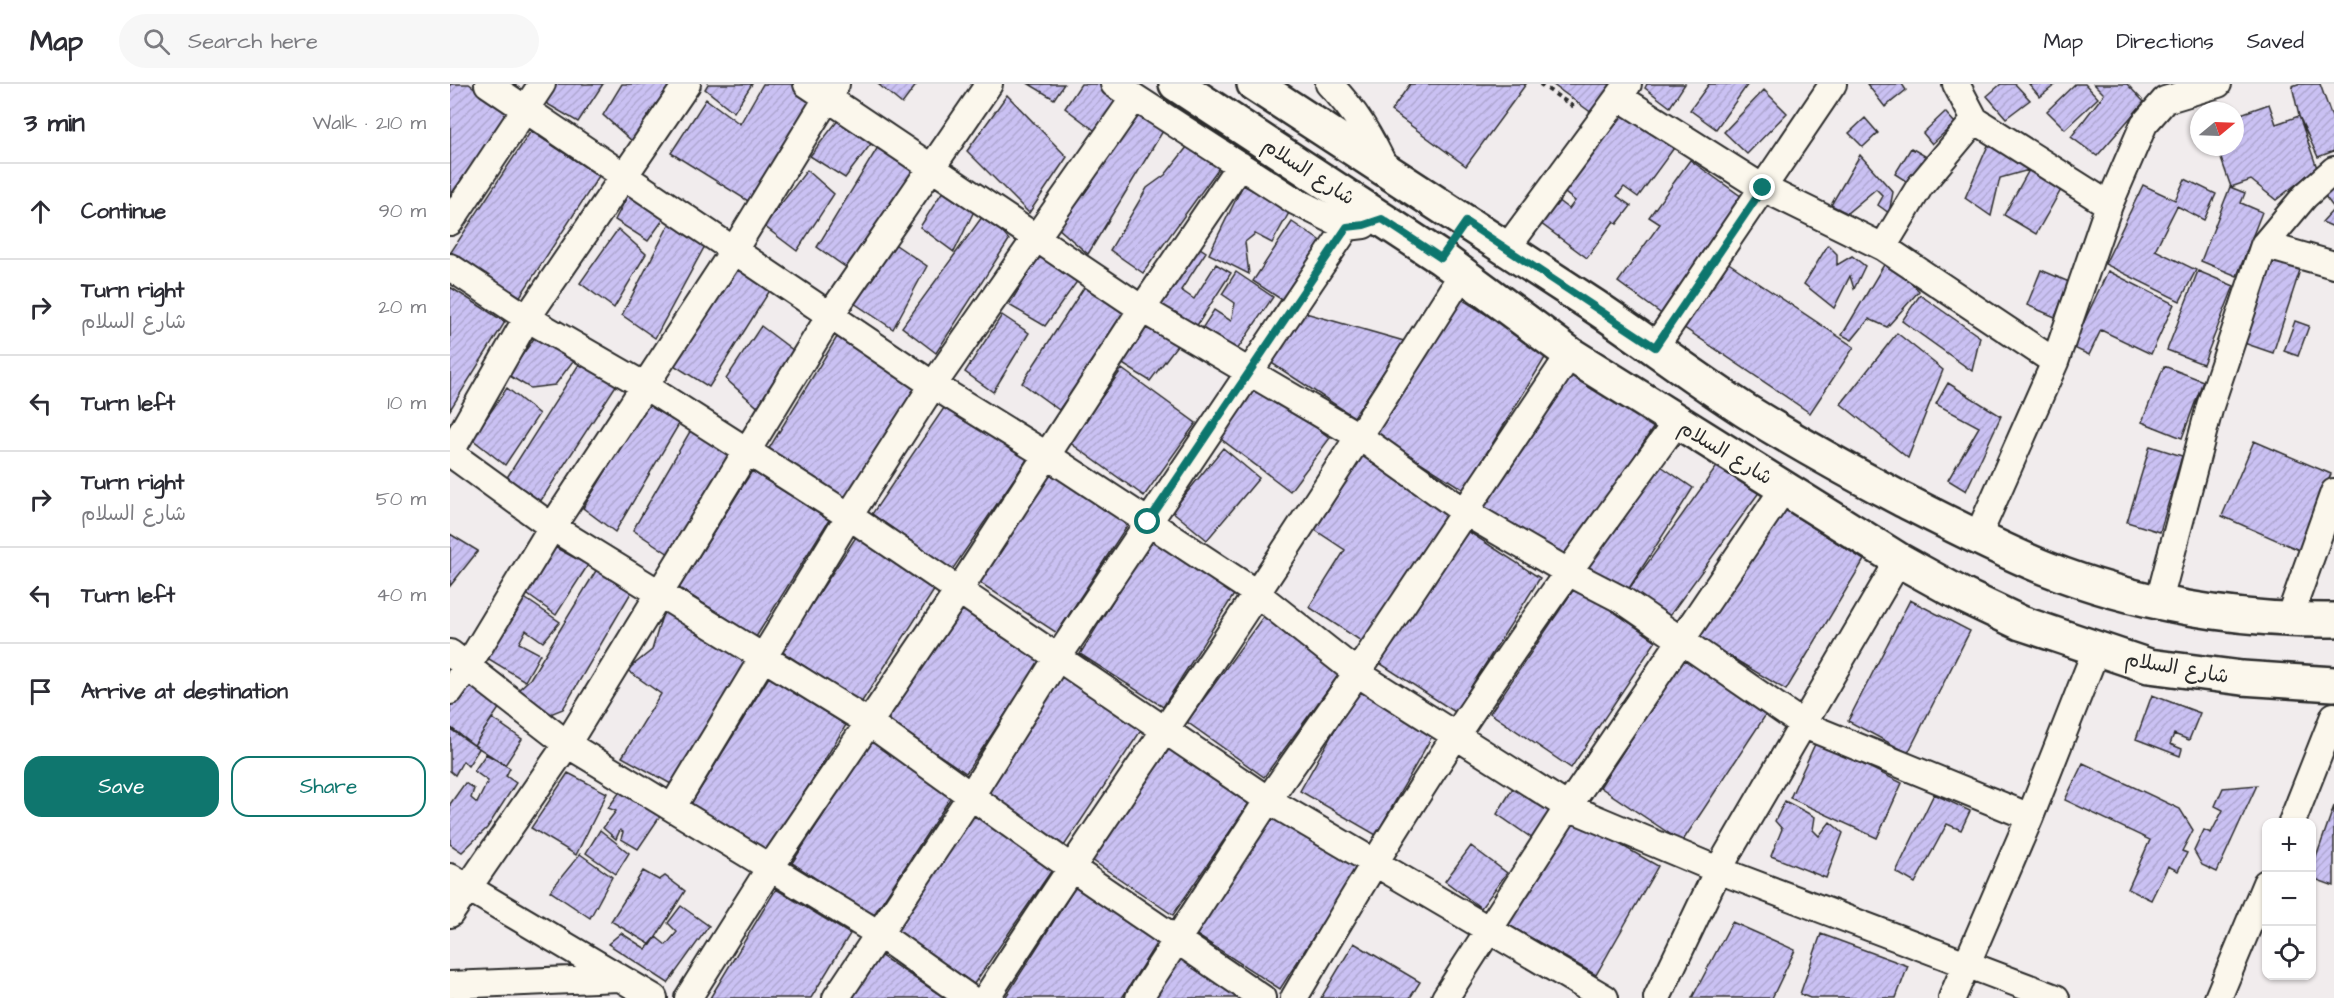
<!DOCTYPE html>
<meta charset="utf-8">
<style>
body{margin:0;font-family:"Architects Daughter","Playpen Sans Arabic",sans-serif;background:#f7f7f7;color:#2b2b33}
.controls{position:absolute;right:18px;bottom:18px;display:grid;overflow:hidden;border-radius:12px;box-shadow:0 2px 4px #0004}
.controls button{width:54px;height:54px;display:grid;place-items:center;padding:0;border:0;border-bottom:2px solid #e1e1e2;background:#fff;color:#2b2b33;font:30px sans-serif}
.compass{position:absolute;left:1740px;top:18px;width:54px;height:54px;border-radius:50%;background:#fff;box-shadow:0 2px 4px #0004;rotate:71deg}
.stop{position:absolute;width:18px;height:18px;margin:-14px;border:4px solid #0f766e;border-radius:50%;background:#fff}
.stop.end{background:#0f766e;border-color:#fff;box-shadow:0 2px 6px #0008}
.list{margin:0;padding:0;list-style:none}
h2{display:flex;justify-content:space-between;align-items:center;height:78px;margin:0;padding:0 24px;font-size:26px}
h2 small{font-size:20px;font-weight:400;color:#7c7c81}
.list li{display:grid;grid-template-columns:39px 1fr auto;gap:18px;align-items:center;box-sizing:border-box;height:96px;padding:0 24px;border-top:2px solid #e1e1e2}
.list b{display:block;font-size:22px;white-space:nowrap}
.list p{margin:0;font-size:20px;white-space:nowrap;color:#7c7c81}
.list em{font-size:20px;font-style:normal;color:#7c7c81}
.actions{display:flex;gap:12px;padding:18px 24px}
.actions a{flex:1;padding:14px 0;border:2px solid #0f766e;border-radius:18px;text-align:center;font-size:21px;color:#0f766e}
.actions .main{background:#0f766e;color:#fff}
.icon{flex:none;width:33px;height:33px;fill:none;stroke:currentColor;stroke-width:2;stroke-linecap:round;stroke-linejoin:round}
.map{position:relative;flex:none;width:1884px;height:914px;overflow:hidden}
header{display:flex;align-items:center;gap:36px;box-sizing:border-box;height:84px;padding:0 30px;background:#fff;border-bottom:2px solid #e1e1e2}
header strong{font-size:28px}
nav{display:flex;gap:33px;margin-inline-start:auto;font-size:21px}
.search{width:420px;height:54px;background:#f7f7f7;display:flex;align-items:center;gap:15px;box-sizing:border-box;padding:0 21px;border-radius:33px;color:#7c7c81;font-size:22px}
main{display:flex}
aside{flex:1;background:#fff}
.map>svg:first-child{display:block}
.building{fill:url(#building-hatch);stroke:#2b2b2b;stroke-width:1.5}
.lines{fill:none;stroke-linecap:round;stroke-linejoin:round}
.minor-casing{stroke:#2b2b2b;stroke-width:30}
.tertiary-casing{stroke:#2b2b2b;stroke-width:38}
.path{stroke:#2b2b2b;stroke-width:4;stroke-dasharray:4.5 4.5;stroke-linecap:butt}
.minor{stroke:#fbf7ec;stroke-width:26}
.tertiary{stroke:#fbf7ec;stroke-width:33}
.route{stroke:#0f766e;stroke-width:8}
.labels{text-anchor:middle;stroke-width:4.5;stroke-linejoin:round;paint-order:stroke}
.street-label{font-size:20px;fill:#2b2b2b;stroke:#fbf7ec}
</style>
<header>
<strong>Map</strong>
<div class="search"><svg class="icon" aria-label="search" viewBox="0 0 24 24"><circle cx="10" cy="10" r="6"/><path d="M15 15l6 6"/></svg>Search here</div>
<nav><a>Map</a><a>Directions</a><a>Saved</a></nav>
</header>
<main>
<aside>
<h2>3 min<small>Walk · 210 m</small></h2>
<ul class="list">
<li><svg class="icon" aria-label="ahead" viewBox="0 0 24 24"><path d="M12 20V5M6 11l6-6 6 6"/></svg><div><b>Continue</b></div><em>90 m</em></li>
<li><svg class="icon" aria-label="right" viewBox="0 0 24 24"><path d="M7 20v-9h11M14 6l5 5-5 5"/></svg><div><b>Turn right</b><p>شارع السلام</p></div><em>20 m</em></li>
<li><svg class="icon" aria-label="left" viewBox="0 0 24 24"><path d="M17 20v-9H6M10 6l-5 5 5 5"/></svg><div><b>Turn left</b></div><em>10 m</em></li>
<li><svg class="icon" aria-label="right" viewBox="0 0 24 24"><path d="M7 20v-9h11M14 6l5 5-5 5"/></svg><div><b>Turn right</b><p>شارع السلام</p></div><em>50 m</em></li>
<li><svg class="icon" aria-label="left" viewBox="0 0 24 24"><path d="M17 20v-9H6M10 6l-5 5 5 5"/></svg><div><b>Turn left</b></div><em>40 m</em></li>
<li><svg class="icon" aria-label="arrive" viewBox="0 0 24 24"><path d="M6 21V4h12l-3 4 3 4H6"/></svg><div><b>Arrive at destination</b></div></li>
</ul>
<div class="actions"><a class="main">Save</a><a>Share</a></div>
</aside>
<div class="map">
<svg width="1884" height="914" viewBox="0 0 1884 914">
<defs>
<pattern id="building-hatch" width="6" height="6" patternUnits="userSpaceOnUse" patternTransform="scale(1.5)"><rect width="6" height="6" fill="#cac1f3"/><path d="M-1 1l2-2M0 6l6-6M5 7l2-2" fill="none" stroke="#aea6d0"/></pattern>
</defs>
<rect width="100%" height="100%" fill="#f1eced"/>
<filter id="ink" filterUnits="userSpaceOnUse"><feTurbulence type="fractalNoise" baseFrequency=".0167" numOctaves="2"/><feDisplacementMap in="SourceGraphic" scale="12" xChannelSelector="R" yChannelSelector="G"/><feConvolveMatrix kernelMatrix="1 2 1 2 8 2 1 2 1" color-interpolation-filters="sRGB"/></filter>
<g filter="url(#ink)">
<path class="building" d="M0 0H19L59 29 0 112Z
M106 0H153L128 38 94 18Z
M172 0H220L182 57 153 31Z
M258 0H302L284 28 255 5Z
M313 0H344L364 11 298 117 221 69 256 15 290 40Z
M428 0H467L452 20Z
M579 0H614L604 15Z
M631 0H658L673 12 648 49 615 24Z
M960 0H1076L1016 82 941 27Z
M1102 0H1169L1146 32Z
M1197 0H1235L1220 23 1195 4Z
M1259 0H1298L1266 45 1240 26Z
M1417 0H1452L1456 6 1435 23Z
M1551 0H1565L1580 16 1556 34 1537 12Z
M1579 0H1606L1590 13Z
M1625 0H1635L1648 14 1615 45 1597 27Z
M1644 0H1677L1694 18 1647 72 1621 53 1654 10Z
M1848 0H1870L1884 39V67L1868 73 1849 32 1842 2Z
M1314 6 1337 29 1297 70 1274 48Z
M557 11 617 73 579 129 517 67Z
M1819 20 1826 40 1849 32 1867 84 1826 116 1801 96 1781 103 1767 63H1785V32Z
M1169 24 1224 64 1188 113 1174 103 1167 112 1181 122 1167 140 1164 137 1137 174 1086 136 1103 113 1119 125 1125 117 1110 105Z
M688 25 716 42 638 170 607 143Z
M1495 28 1505 39 1482 60 1473 49Z
M393 30 427 52 395 94 360 72Z
M1415 34 1428 49 1413 63 1399 49Z
M81 47 149 92 69 214 1 168Z
M1540 57 1579 86 1550 94 1541 132 1515 114Z
M431 58 467 84 401 187 367 163Z
M741 58 773 78 693 189 660 166 697 104 715 91Z
M1461 64 1475 72 1459 99 1445 90Z
M1410 71 1443 108 1439 129 1428 121 1433 112 1426 105 1397 129 1381 121Z
M1240 76 1292 113 1250 171 1258 177 1217 234 1168 198 1210 140 1199 133Z
M357 86 384 110 347 167 314 142Z
M1579 86 1612 104 1586 150 1554 131Z
M1735 95 1766 110 1754 136 1727 122 1705 166 1746 186 1730 217 1655 180 1693 101 1725 116Z
M1884 98V124L1871 107Z
M793 101 840 127 822 159 805 150 795 158 799 190 759 170Z
M496 102 526 123 504 168 470 143Z
M1780 103 1795 109 1791 119 1812 128 1787 192 1751 177Z
M180 107 215 133 198 157 165 136Z
M1884 125V143L1872 138Z
M535 129 559 156 486 269 452 243Z
M223 133 257 158 205 254 172 231Z
M842 138 878 162 840 221 803 197Z
M168 145 196 170 164 224 130 199Z
M440 157 477 182 443 245 404 219Z
M741 158 756 168 731 206 744 215 766 180 781 189 744 246 702 219Z
M1378 161 1387 170V181L1402 172 1415 182 1404 205 1400 192 1384 224 1354 200Z
M592 167 631 192 595 242 559 221Z
M1438 174 1469 207 1437 243 1419 235 1402 256 1392 251Z
M286 176 324 200 259 303 222 280Z
M1821 176 1850 186 1823 269 1794 259Z
M1277 178 1404 263 1360 329 1233 243Z
M1591 186 1619 198 1605 233 1577 221Z
M1658 187 1724 220 1701 270 1651 246 1639 271 1622 263Z
M1748 187 1784 202 1753 280 1717 266Z
M786 188 823 213 785 269 751 246 764 226 781 237 785 219 772 210Z
M635 202 684 219 609 326 572 299Z
M0 203 55 238 0 326Z
M1470 211 1530 253 1522 287 1452 237Z
M1010 214 1098 269 1014 406 926 350Z
M852 228 954 257 904 333 820 278Z
M552 231 579 249 543 308 515 288Z
M701 237 731 256 700 297 671 279Z
M1845 237 1859 242 1848 272 1834 267Z
M311 242 348 270 312 327 276 295Z
M1447 249 1493 286 1458 374 1391 320Z
M85 253 123 277 105 301 80 304 58 291Z
M387 253 466 302 396 415 318 366Z
M133 274 167 300 90 418 56 395Z
M1714 282 1753 297 1732 354 1692 338Z
M672 285 746 339 694 412 619 358Z
M1122 287 1205 341 1115 479 1033 425Z
M807 299 880 354 840 407 767 352Z
M1498 299 1551 332 1516 407 1498 396 1529 343 1486 320Z
M57 304 89 330 55 381 22 355Z
M498 318 578 374 502 486 422 430Z
M197 320 229 340 165 448 133 424Z
M242 344 284 366 219 470 183 446Z
M1804 357 1881 390 1849 466 1772 432Z
M1700 362 1732 372 1710 448 1677 438Z
M773 364 809 394 757 456 722 427Z
M914 369 1001 426 914 559 859 523 895 466 865 446Z
M1273 374 1313 403 1215 538 1176 509Z
M1205 378 1243 404 1176 509 1133 483Z
M603 386 680 437 607 549 529 498Z
M302 387 379 436 306 553 229 504Z
M1330 422 1414 476 1336 606 1246 552Z
M1013 444 1090 494 1005 628 928 578Z
M0 450 28 467 0 502Z
M406 453 485 505 411 619 331 567Z
M701 455 785 509 713 623 630 570Z
M99 460 138 481 106 531 71 506Z
M147 485 182 507 113 625 98 631 67 607 80 595Z
M1126 502 1206 557 1121 684 1040 629Z
M70 511 110 538 93 558 76 546 69 559 90 570 75 597 34 572Z
M1460 516 1520 547 1458 669 1398 637Z
M513 522 592 575 516 689 437 636Z
M214 525 303 573 221 700 172 673 211 610 177 586 202 566Z
M815 530 892 586 814 693 737 638Z
M1234 574 1317 629 1232 758 1150 703Z
M612 591 692 645 614 762 534 708Z
M319 593 396 641 318 768 241 720Z
M14 596 50 623 24 661 0 643V618Z
M909 603 985 647 926 751 850 707Z
M1702 611 1750 629 1739 656 1724 650 1720 660 1732 665 1730 672 1686 655Z
M42 634 72 655 55 681 24 661Z
M0 645 29 665 18 682 13 677 5 691 0 687Z
M422 656 503 710 423 832 342 779Z
M1366 658 1452 699 1427 754 1340 714Z
M716 660 800 718 723 831 639 774Z
M36 670 60 684 56 692 66 699 37 744 12 768 0 760V720L15 699 24 705 21 714 27 719 38 697 24 687Z
M1633 679 1730 725 1743 746 1732 767 1737 769 1728 787 1718 782 1701 816 1678 805 1700 756 1615 716Z
M118 689 157 709 126 771 81 744Z
M1071 691 1109 725 1086 757 1047 730Z
M1807 701 1767 788 1752 781 1744 767 1754 746 1761 749 1773 726 1765 722 1773 704Z
M172 705 211 731 188 765 171 755 173 748 170 746 166 755 153 744 166 727 158 724Z
M1484 710 1520 727 1511 746 1497 740 1465 799 1446 788Z
M1335 717 1365 733 1363 746 1369 752 1380 738 1393 749 1376 794 1321 772 1332 745 1325 737Z
M1884 722V802L1862 794V785Z
M824 727 909 782 830 905 745 850Z
M525 729 604 783 524 900 445 846Z
M1118 731 1208 782 1146 891 1057 840Z
M150 746 179 769 166 790 136 769Z
M1021 762 1057 789 1031 824 995 797Z
M130 770 162 793 140 834 100 807Z
M193 787 209 796 215 792 235 807 201 861 161 837Z
M626 802 709 855 672 914H555Z
M326 805 400 850 361 914H260Z
M231 822 259 842 218 899 158 860 171 849 196 865 206 853 216 861 227 848 218 839Z
M1282 838 1345 866 1322 914H1242Z
M1371 850 1458 882 1446 914H1360L1350 910Z
M904 859 970 898 960 914H871Z
M430 871 495 914H402Z
M733 872 794 914H704Z"/>
<g class="lines">
<defs>
<path id="minor" d="M38 0 483 301 598 372 806 509 907 589 1118 723 1268 786 1606 914
M357 0 692 225 910 353 1015 428 1118 488 1174 517 1354 641 1580 733
M664 0 845 117 897 143 914 141
M879 0C905 26 921 54 937 88
M1506 0 1525 36 1659 121
M1169 13 1313 104 1433 163 1605 278
M1884 86 1855 112 1814 161 1884 181
M0 138 92 0
M1433 163 1470 102 1525 36
M1057 164 1178 0
M0 183 77 234 195 302 399 432 818 716 1155 914
M1205 263 1383 0
M0 369 102 443 418 638 620 783 812 914
M0 369 77 234 237 0
M1527 454 1605 278 1659 121 1694 40 1715 16 1768 0
M1709 517 1760 322 1814 161
M1838 537 1884 408
M0 569 117 660 429 850 519 914
M0 607 17 583 102 443 284 166 386 0
M222 724 399 432 483 301 684 14
M1842 738 1884 632
M0 793 204 914
M0 830 117 660 381 230 539 0
M0 901 169 894
M238 914 320 784 509 506 692 225 790 81
M386 914 522 710 608 573 897 143
M536 914C594 823 654 735 715 646 817 496 916 343 1013 189
M689 914 818 716 907 589 1120 270
M844 914C896 825 949 737 1006 651 1076 545 1151 442 1226 339
M995 914 1118 723 1335 403
M1207 914 1268 786 1449 476
M1502 914 1580 733 1646 566
M1768 914 1816 799"/>
<path id="tertiary" d="M726 0 991 174 1120 270 1449 476 1514 512 1571 539 1699 582 1792 594 1884 600
M804 0C917 74 1031 147 1144 222 1195 256 1244 294 1296 327 1346 358 1398 387 1451 415 1498 439 1546 464 1595 484 1686 520 1787 537 1884 536"/>
</defs>
<use href="#minor" class="minor-casing"/>
<use href="#tertiary" class="tertiary-casing"/>
<path class="path" d="M1090 0 1127 25"/>
<use href="#minor" class="minor"/>
<use href="#tertiary" class="tertiary"/>
</g>
</g>
<g class="lines" filter="url(#ink)">
<path class="route" d="M698 438 897 143 914 141 932 135 991 174 1016 138 1205 263 1313 104"/>
</g>
<g class="labels">
<g class="street-label">
<text transform="translate(859 87) rotate(33)" y="7">شارع السلام</text>
<text transform="translate(1276 368) rotate(31)" y="7">شارع السلام</text>
<text transform="translate(1727 583) rotate(10)" y="7">شارع السلام</text>
</g>
</g>
</svg>
<div class="controls">
<button>+</button>
<button>−</button>
<button><svg class="icon" aria-label="locate" viewBox="0 0 24 24"><circle cx="12" cy="12" r="6"/><path d="M12 2v4M12 18v4M2 12h4M18 12h4"/></svg></button>
</div>
<svg class="compass" viewBox="-18 -18 36 36"><path d="M0-13l5 13h-10z" fill="#e53935"/><path d="M0 13l5-13h-10z" fill="#7c7c81"/></svg>
<div class="stop" style="left:698px;top:438px"></div>
<div class="stop end" style="left:1313px;top:104px"></div>
</div>
</main>
